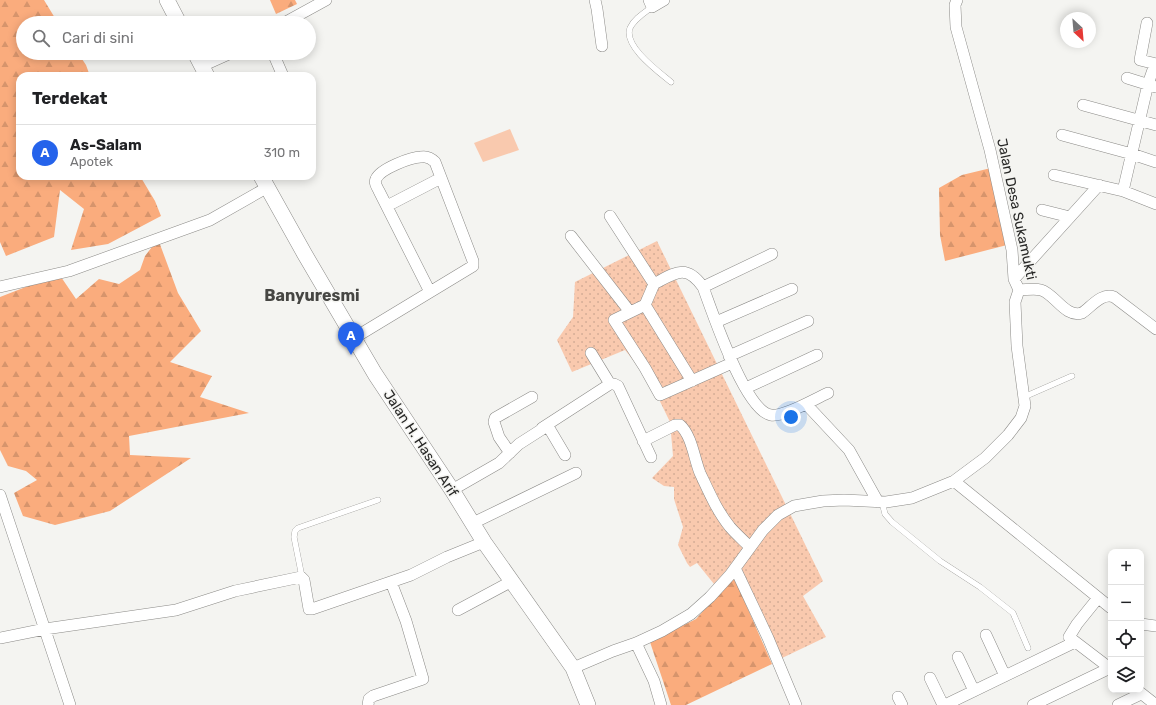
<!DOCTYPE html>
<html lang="id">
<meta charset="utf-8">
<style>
body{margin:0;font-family:Rubik,sans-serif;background:#f2f2f2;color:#202124}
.controls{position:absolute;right:12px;bottom:12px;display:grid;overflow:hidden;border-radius:8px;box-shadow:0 2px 10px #0003}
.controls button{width:36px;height:36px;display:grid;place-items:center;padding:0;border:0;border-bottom:1px solid #e0e0e0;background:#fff;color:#202124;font:20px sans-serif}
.compass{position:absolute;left:1060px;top:12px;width:36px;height:36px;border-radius:50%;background:#fff;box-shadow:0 2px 10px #0003;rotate:154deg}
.you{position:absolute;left:791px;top:417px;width:14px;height:14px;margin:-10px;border:3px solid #fff;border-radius:50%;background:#1a73e8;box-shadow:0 0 0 6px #1a73e833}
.badge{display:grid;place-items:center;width:26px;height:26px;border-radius:50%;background:#2563eb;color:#fff;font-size:13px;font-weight:700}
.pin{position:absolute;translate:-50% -33px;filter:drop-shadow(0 1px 2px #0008)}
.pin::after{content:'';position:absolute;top:21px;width:14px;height:12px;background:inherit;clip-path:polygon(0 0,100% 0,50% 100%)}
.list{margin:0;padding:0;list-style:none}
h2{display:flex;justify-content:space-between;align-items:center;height:52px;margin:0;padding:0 16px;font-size:17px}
h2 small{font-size:13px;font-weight:400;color:#757577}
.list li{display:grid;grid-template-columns:26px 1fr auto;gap:12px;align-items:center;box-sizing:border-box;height:56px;padding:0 16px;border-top:1px solid #e0e0e0}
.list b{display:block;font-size:15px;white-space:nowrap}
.list p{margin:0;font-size:13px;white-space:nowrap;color:#757577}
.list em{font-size:13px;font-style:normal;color:#757577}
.icon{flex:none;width:22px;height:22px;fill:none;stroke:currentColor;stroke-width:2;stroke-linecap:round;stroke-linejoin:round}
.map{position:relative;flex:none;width:1156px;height:705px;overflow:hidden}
.search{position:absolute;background:#fff;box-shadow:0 2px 10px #0003;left:16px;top:16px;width:300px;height:44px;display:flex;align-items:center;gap:10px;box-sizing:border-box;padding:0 14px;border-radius:22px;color:#757577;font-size:15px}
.panel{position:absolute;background:#fff;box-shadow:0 2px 10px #0003;left:16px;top:72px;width:300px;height:108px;border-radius:12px}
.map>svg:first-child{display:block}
.grass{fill:url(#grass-dots)}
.forest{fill:url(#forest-firs)}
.garden{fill:#f9c9ae}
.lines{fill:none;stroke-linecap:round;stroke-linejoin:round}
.service-casing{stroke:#8b8a87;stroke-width:6}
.minor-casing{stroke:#8b8a87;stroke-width:12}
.secondary-casing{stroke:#8b8a87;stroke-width:16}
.service{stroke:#fff;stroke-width:5.5}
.minor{stroke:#fff;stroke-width:11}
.secondary{stroke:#fff;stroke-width:15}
.labels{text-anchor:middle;stroke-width:3;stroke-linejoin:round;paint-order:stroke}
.street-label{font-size:14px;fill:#282827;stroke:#f4f4f1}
.quarter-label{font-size:16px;font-weight:bold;fill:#464643;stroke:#f4f4f1}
</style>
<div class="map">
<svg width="1156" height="705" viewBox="0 0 1156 705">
<defs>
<pattern id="grass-dots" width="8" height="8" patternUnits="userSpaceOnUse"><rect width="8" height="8" fill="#f9c9ae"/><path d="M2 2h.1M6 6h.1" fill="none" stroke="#d5ad96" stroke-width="1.8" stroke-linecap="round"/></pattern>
<pattern id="forest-firs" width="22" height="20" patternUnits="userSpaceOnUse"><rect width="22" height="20" fill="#faac7d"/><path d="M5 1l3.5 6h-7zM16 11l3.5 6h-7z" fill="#d6946c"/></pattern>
</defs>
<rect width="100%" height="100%" fill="#f4f4f1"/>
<path class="grass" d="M657 241 823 581 803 596 826 637 780 659 732 564 714 584 697 563 690 567 687 563 678 545 683 527 674 499V487L664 486 652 478 673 456 670 422 650 381 625 350 572 372 557 340 573 317 575 282Z"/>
<path class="forest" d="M0 0H44L58 23H23V53H78L86 65 90 76H20V176H140L155 201 161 216 108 244 71 250 84 209 60 190 54 237 6 256 0 242Z
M270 0H295L297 4 276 14Z
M991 168 1007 245 945 261 940 235 939 188 962 175Z
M158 239 178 293 201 331 170 362 212 376 200 397 249 413 129 436 130 455 191 458 110 511 55 525 23 516 14 493 37 480 26 471 8 466 0 450V297L59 274 76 299 99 279 119 284 140 270 145 256Z
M734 577 772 664 686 705H671L650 642 696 619Z"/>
<path class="garden" d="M510 129 519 150 483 162 474 143Z"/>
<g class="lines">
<defs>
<path id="service" d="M652 7C644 13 634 19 630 28 623 46 659 72 671 82
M1024 397 1072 376
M882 502 885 514 892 522 940 561 980 587 1013 613 1028 648
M302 577 294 537 295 531 298 528 378 500"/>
<path id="minor" d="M595 0 597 9 602 46
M649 0 652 7 664 0
M284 23 326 0
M1147 23 1140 60 1156 64
M273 53 283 76
M202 66 231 53
M1127 78 1156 87
M1083 105 1156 125
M1062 135 1132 154 1156 162
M1054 175 1123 191 1156 204
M1123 191 1148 84 1155 64
M387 206 441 178
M1042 210 1070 217
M610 216 654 284
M571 236 630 312
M1014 279 1099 185
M0 287 69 271 210 220 268 187
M703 287 772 254
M1019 290C1026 290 1034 288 1041 290 1055 294 1065 318 1082 313 1091 307 1102 292 1114 297L1156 329
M645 305 654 284C675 273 686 263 703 287 712 311 745 411 771 415 785 417 814 399 828 393
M716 322 792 289
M354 338 473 266V261L435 162C431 158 426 156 421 157 411 157 380 169 376 179 374 183 377 187 379 191L430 292
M591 353 610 384
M729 356 808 321
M692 381 645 305 614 320 645 368 660 395 732 363
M746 388 817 355
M806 404 849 450 878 502
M542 428 610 384H614L618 386 651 457
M643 441 675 425H680C692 436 694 458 700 473 709 492 717 511 730 527 736 534 743 540 750 547
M510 453 499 437 494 422 495 418 532 397
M954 481 1111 608
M452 490 499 463 519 444 544 428H549L565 455
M0 495 70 705
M473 523 576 473
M735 568 768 638 796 705
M1098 598 1077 624 1069 637 1111 669
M458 610 512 581
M1141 624 1156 626
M986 635 1005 676
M0 638 45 629 176 610 235 591 301 577 304 580 309 609H312L411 575 447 557 484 542
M636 643 654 681 661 705
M958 657 974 691
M573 668 613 651 636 643 662 631 691 614 710 597 730 575 763 530 778 515 794 506 823 501 844 500 886 502 912 498 954 481 985 458 1008 435 1021 418 1025 406 1017 346 1015 302 1019 290 1014 279 1012 250 990 150 956 27 955 5 957 0
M930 678 943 705
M1137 690 1156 705
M898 697 902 705
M368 705 369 699 373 696 423 679 406 621 391 582
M945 705 1075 642
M1033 705 1110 668
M1118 705 1141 694"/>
<path id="secondary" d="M167 0 179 23
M195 53 207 76
M261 176 304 253 375 374 452 490 484 542 573 668 588 705"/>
</defs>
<use href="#service" class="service-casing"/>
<use href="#minor" class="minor-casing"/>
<use href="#secondary" class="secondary-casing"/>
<use href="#service" class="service"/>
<use href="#minor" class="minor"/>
<use href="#secondary" class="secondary"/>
</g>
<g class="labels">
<g class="street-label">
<text transform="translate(1017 209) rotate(78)" y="5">Jalan Desa Sukamukti</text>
<text transform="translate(421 443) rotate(57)" y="5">Jalan H. Hasan Arif</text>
</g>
<g class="quarter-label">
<text x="312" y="301">Banyuresmi</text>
</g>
</g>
</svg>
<div class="controls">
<button>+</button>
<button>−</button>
<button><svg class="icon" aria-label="locate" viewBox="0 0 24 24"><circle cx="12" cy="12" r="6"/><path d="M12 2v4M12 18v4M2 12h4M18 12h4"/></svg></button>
<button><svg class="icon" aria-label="layers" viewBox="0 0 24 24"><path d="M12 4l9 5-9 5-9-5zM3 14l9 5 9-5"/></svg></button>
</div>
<svg class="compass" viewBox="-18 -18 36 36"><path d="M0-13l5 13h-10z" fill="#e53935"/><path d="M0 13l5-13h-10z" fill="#757577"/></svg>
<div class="you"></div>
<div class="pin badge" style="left:351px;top:355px">A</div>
<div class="search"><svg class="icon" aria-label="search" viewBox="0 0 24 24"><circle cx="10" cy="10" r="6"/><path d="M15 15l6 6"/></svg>Cari di sini</div>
<section class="panel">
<h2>Terdekat<small></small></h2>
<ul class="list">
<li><span class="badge">A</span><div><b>As-Salam</b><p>Apotek</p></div><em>310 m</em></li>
</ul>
</section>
</div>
